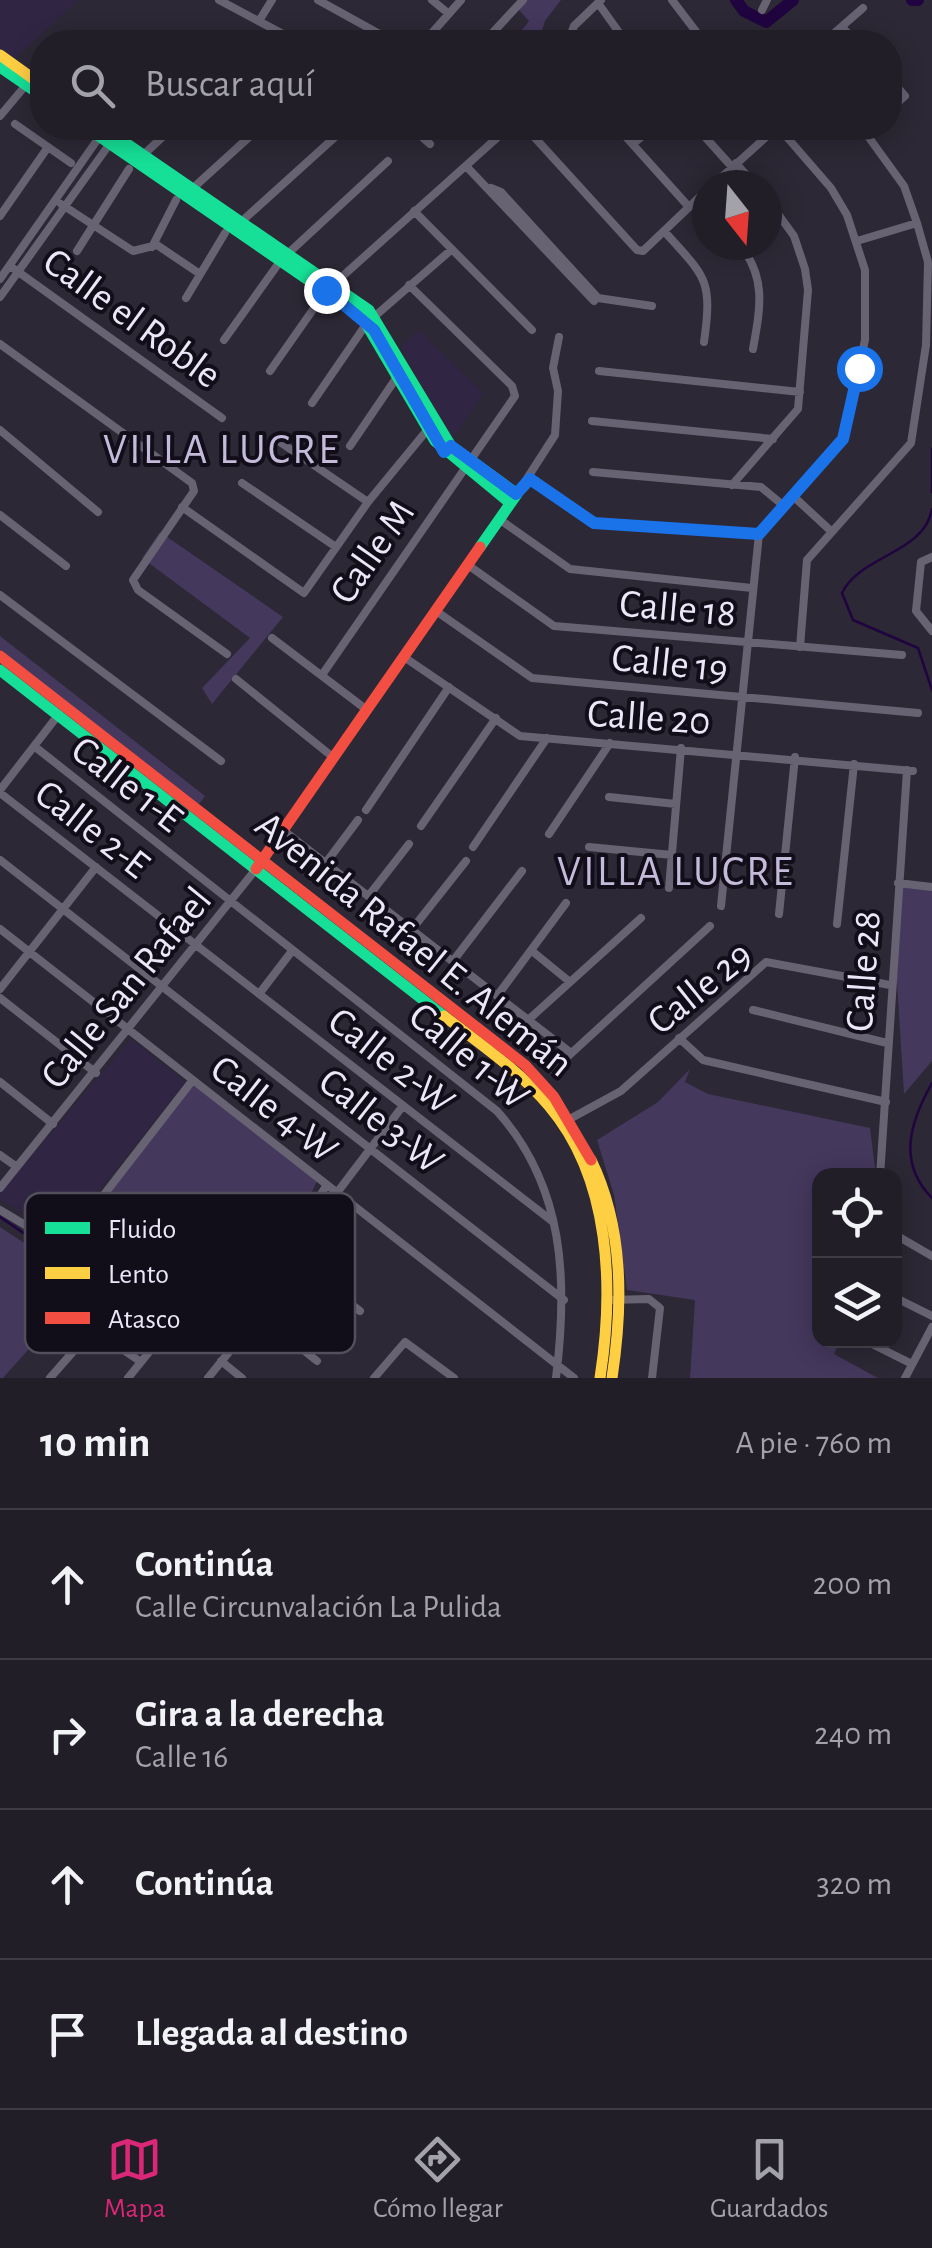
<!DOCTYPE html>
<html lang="es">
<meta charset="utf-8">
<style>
body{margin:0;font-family:"Alegreya Sans",sans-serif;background:#2d2b34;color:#f1f3f6}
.controls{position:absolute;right:30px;bottom:30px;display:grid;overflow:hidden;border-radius:20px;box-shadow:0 5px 25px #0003}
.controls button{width:90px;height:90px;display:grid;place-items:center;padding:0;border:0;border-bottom:2px solid #3e3c45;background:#211e28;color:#f1f3f6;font:50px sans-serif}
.compass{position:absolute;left:692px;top:170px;width:90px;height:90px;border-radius:50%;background:#211e28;box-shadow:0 5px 25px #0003;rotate:163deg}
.stop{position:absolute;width:30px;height:30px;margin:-22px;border:8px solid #1a73e8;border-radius:50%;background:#fff}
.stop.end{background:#1a73e8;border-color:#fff;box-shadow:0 2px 10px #0008}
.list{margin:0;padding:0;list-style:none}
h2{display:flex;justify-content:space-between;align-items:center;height:130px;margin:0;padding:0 40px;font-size:42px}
h2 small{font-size:32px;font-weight:400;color:#a2a2a8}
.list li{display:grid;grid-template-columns:65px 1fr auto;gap:30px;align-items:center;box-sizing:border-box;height:150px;padding:0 40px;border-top:2px solid #3e3c45}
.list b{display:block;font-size:38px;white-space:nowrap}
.list p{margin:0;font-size:32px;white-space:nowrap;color:#a2a2a8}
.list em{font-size:32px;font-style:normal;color:#a2a2a8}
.icon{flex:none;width:55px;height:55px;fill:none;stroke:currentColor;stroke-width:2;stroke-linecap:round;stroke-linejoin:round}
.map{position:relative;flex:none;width:932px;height:1378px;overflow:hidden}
.search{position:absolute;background:#211e28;box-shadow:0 5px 25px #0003;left:30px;right:30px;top:30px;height:110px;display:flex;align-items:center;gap:25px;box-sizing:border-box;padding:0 35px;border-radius:40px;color:#a2a2a8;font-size:38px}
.sheet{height:730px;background:#211e28}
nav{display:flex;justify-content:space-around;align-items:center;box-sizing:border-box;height:140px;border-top:2px solid #3e3c45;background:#211e28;font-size:28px;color:#a2a2a8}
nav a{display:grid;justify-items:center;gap:5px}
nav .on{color:#db2777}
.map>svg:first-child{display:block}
.built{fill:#302643}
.green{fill:#44385d}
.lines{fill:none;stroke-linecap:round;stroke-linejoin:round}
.stream{stroke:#200440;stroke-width:2.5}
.river{stroke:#200440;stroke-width:12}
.street{stroke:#686373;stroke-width:8}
.fast{stroke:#16e098;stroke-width:11}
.slow{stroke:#ffcf43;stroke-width:11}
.jam{stroke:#f24e42;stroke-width:11}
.route{stroke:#1a73e8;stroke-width:12}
.labels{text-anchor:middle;stroke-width:8;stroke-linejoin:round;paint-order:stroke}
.street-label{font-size:40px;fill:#ece7f8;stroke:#120e19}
.neighbourhood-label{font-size:42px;letter-spacing:2.5px;fill:#c4bbda;stroke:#120e19}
.key{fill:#120e19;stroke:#534f5c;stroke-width:2.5}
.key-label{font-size:28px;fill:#ece7f8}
</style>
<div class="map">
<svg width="932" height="1378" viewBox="0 0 932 1378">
<rect width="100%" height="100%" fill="#2c2835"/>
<path class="built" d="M0 0H79L14 59 0 50Z
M419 330 484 394 451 440 400 347Z
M131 1039 185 1082 75 1222 65 1229 46 1226 0 1200V1193Z"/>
<path class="green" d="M524 0H561L545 21 538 42 516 38 529 21 517 8Z
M160 532 283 617 212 704 202 688 250 638 142 558Z
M0 636 205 796 199 804 0 650Z
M898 883 932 887V1061L904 1094 896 967Z
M690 1069 685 1082 708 1094 870 1128 876 1175 820 1176V1340L840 1341 834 1354 878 1378H690L695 1300 627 1290 614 1195 597 1140 658 1102Z
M192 1081 318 1179 283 1253 276 1284 262 1302C240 1287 225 1272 198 1284L152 1260 128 1304 46 1243 47 1238H67Z
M0 1227 87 1284 3 1378H0Z"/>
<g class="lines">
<path class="stream" d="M932 449V492
M932 509C924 554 860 555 842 593L853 620 918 648 932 690
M932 1083C910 1122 897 1163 932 1198
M0 1217 128 1304"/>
<path class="river" d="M736 0 744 11 766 22 793 0
M912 0H918"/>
<path class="street" d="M219 0 298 42
M318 0 394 42
M432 0 449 14
M672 0 704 42
M598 3 626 42
M762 10 767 0
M259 21 272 0
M842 27 856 42
M424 42 461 0
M484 42 523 0
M568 42 574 26 601 0
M824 42 863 8
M890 79 905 96 890 109
M0 116 26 85
M15 124 71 163
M412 128 430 144
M526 128 637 250 643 251 707 190
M618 128 689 207
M697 128 732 167
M633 144 652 128
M140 158 172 128
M736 163 755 185
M466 166 594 301 597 298
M713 185 776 128
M491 188 501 192 598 298 652 306
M192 189 259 128
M61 204 133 251 157 245 200 274
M414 211 532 330
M0 216 48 147
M241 222 345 128
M664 231C705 277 713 278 704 342
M857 241 917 223
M740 245C767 278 760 309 753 349
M152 247 176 200
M77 251 129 169
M10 266 222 418
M0 279 100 136
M0 297 111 142
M186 298 225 233
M224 340 281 260 388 161
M0 344 192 483 194 491 133 580 138 590 227 654
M270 371 326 291 508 128
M599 371 800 392
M312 403 367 323 451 250
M592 421 773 439
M0 430 98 512
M277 440 368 502
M350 446 399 374
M593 472 761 487 784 506
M531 479 594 523 759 534
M242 483 336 547
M732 485 798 409 808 290 805 269 794 236 767 199
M517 494 555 435 558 391 553 368 559 337
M793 496 832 532
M182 507 304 593 368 502 428 429
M0 515 66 566
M499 519 570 569 752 588
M932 557 921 562 916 611 932 631
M468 565 554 626 902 655
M0 595 221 761
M436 611 532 678 918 713
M272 638 367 710
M800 647 807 560 911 443 926 345 928 262 917 223 904 186 862 128
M404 657 520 736 913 771
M322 675 515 396 512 386 409 285
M236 679 334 758
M34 746 497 1111C565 1187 568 1281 556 1378
M0 790 59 714
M0 793 552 1221
M609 797 676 804
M366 810 449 687
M421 826 496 718
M284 831 571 1053
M549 834 610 743
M473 847 547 738
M589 847 672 855
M0 860 564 1300
M328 860 358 820
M898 883 932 887
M669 888 681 748
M370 894 409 844
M721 906 759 534 843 439 865 340V270L847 215 831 188 779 128
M779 914 795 757
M837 924 854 764
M413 928 466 861
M0 929 574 1378
M532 951 570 982
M453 961 522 871
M0 989 96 867
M259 994 292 951
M497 996 566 903
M0 998 96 1073
M753 1010 887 1043
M527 1021 641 918
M679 1038 703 1060 886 1102
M553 1070 710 926
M0 1082 53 1124
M566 1121 621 1091 766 962 890 985
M0 1155 17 1167
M880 1176 907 770
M0 1188 256 869
M336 1194 402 1107
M0 1210 47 1238 72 1236 192 1081
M894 1234 932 1256
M284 1253 360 1311
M894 1297 932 1316
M609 1300 649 1299 660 1308 652 1378
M864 1340 912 1364
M221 1361 242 1378
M50 1378 93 1329 141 1362
M128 1378 202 1287 211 1284 236 1296 317 1361
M208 1378 271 1300 284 1253 326 1186
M374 1378 405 1342 454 1378
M905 1378 932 1327"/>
<path class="fast" d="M0 67 42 96
M87 128 362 317 435 441 510 503
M104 128 369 310 451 446 517 494 480 547
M0 670 444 1016"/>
<path class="slow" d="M0 55 42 85
M444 1016C480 1044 520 1071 549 1106 611 1179 614 1288 600 1378
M591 1160C624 1228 623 1305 612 1378"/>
<path class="jam" d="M0 656 525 1065 554 1097 591 1160
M256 869 480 547"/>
</g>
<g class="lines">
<path class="route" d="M326 290 374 330 444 452 451 446 516 494 530 479 594 523 759 534 843 439 859 368"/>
</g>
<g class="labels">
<g class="street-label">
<text transform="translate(133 317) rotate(36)" y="14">Calle el Roble</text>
<text transform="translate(371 551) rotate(-55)" y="14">Calle M</text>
<text transform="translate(678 607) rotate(5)" y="14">Calle 18</text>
<text transform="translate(670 662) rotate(6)" y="14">Calle 19</text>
<text transform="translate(649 716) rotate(4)" y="14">Calle 20</text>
<text transform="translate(128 783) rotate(38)" y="14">Calle 1-E</text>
<text transform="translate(93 828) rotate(38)" y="14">Calle 2-E</text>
<text transform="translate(415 943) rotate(39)" y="14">Avenida Rafael E. Alemán</text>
<text transform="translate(862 971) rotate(-86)" y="14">Calle 28</text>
<text transform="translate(125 987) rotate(-51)" y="14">Calle San Rafael</text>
<text transform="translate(699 987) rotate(-39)" y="14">Calle 29</text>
<text transform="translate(470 1055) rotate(40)" y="14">Calle 1-W</text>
<text transform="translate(392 1060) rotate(38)" y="14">Calle 2-W</text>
<text transform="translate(275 1108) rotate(38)" y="14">Calle 4-W</text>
<text transform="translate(382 1120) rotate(38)" y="14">Calle 3-W</text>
</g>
<g class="neighbourhood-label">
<text x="222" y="463">VILLA LUCRE</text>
<text x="676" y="885">VILLA LUCRE</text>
</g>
</g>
<rect x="25" y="1193" width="330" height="160" rx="15" class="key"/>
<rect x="45" y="1222" width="45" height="12" fill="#16e098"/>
<rect x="45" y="1267" width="45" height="12" fill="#ffcf43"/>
<rect x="45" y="1312" width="45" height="12" fill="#f24e42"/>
<g class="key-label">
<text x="108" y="1238">Fluido</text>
<text x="108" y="1283">Lento</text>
<text x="108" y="1328">Atasco</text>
</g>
</svg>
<div class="controls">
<button><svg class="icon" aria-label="locate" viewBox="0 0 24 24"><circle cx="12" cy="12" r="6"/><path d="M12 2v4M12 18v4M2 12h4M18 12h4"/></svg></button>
<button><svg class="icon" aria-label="layers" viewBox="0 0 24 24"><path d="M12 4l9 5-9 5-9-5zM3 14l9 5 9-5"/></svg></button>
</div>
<svg class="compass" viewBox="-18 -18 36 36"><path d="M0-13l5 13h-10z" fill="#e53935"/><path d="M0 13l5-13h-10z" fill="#a2a2a8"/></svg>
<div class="stop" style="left:859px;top:368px"></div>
<div class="stop end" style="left:326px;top:290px"></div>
<div class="search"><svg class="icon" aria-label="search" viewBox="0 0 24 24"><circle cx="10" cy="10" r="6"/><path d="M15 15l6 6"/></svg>Buscar aquí</div>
</div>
<section class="sheet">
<h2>10 min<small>A pie · 760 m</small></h2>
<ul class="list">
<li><svg class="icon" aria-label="ahead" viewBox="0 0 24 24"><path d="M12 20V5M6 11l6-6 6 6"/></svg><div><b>Continúa</b><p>Calle Circunvalación La Pulida</p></div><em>200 m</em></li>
<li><svg class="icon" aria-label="right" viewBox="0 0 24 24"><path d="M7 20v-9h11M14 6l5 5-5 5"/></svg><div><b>Gira a la derecha</b><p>Calle 16</p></div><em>240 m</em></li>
<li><svg class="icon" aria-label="ahead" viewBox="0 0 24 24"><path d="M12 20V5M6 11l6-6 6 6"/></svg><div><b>Continúa</b></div><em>320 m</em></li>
<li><svg class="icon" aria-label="arrive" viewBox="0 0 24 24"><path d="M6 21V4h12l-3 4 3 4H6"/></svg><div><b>Llegada al destino</b></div></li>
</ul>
</section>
<nav>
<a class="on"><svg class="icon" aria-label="map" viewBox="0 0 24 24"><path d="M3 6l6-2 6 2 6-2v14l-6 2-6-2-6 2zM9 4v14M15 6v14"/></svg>Mapa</a>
<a><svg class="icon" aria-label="directions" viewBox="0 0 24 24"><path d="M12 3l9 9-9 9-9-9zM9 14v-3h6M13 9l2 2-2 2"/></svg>Cómo llegar</a>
<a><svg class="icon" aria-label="saved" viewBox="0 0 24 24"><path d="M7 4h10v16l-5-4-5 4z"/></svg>Guardados</a>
</nav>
